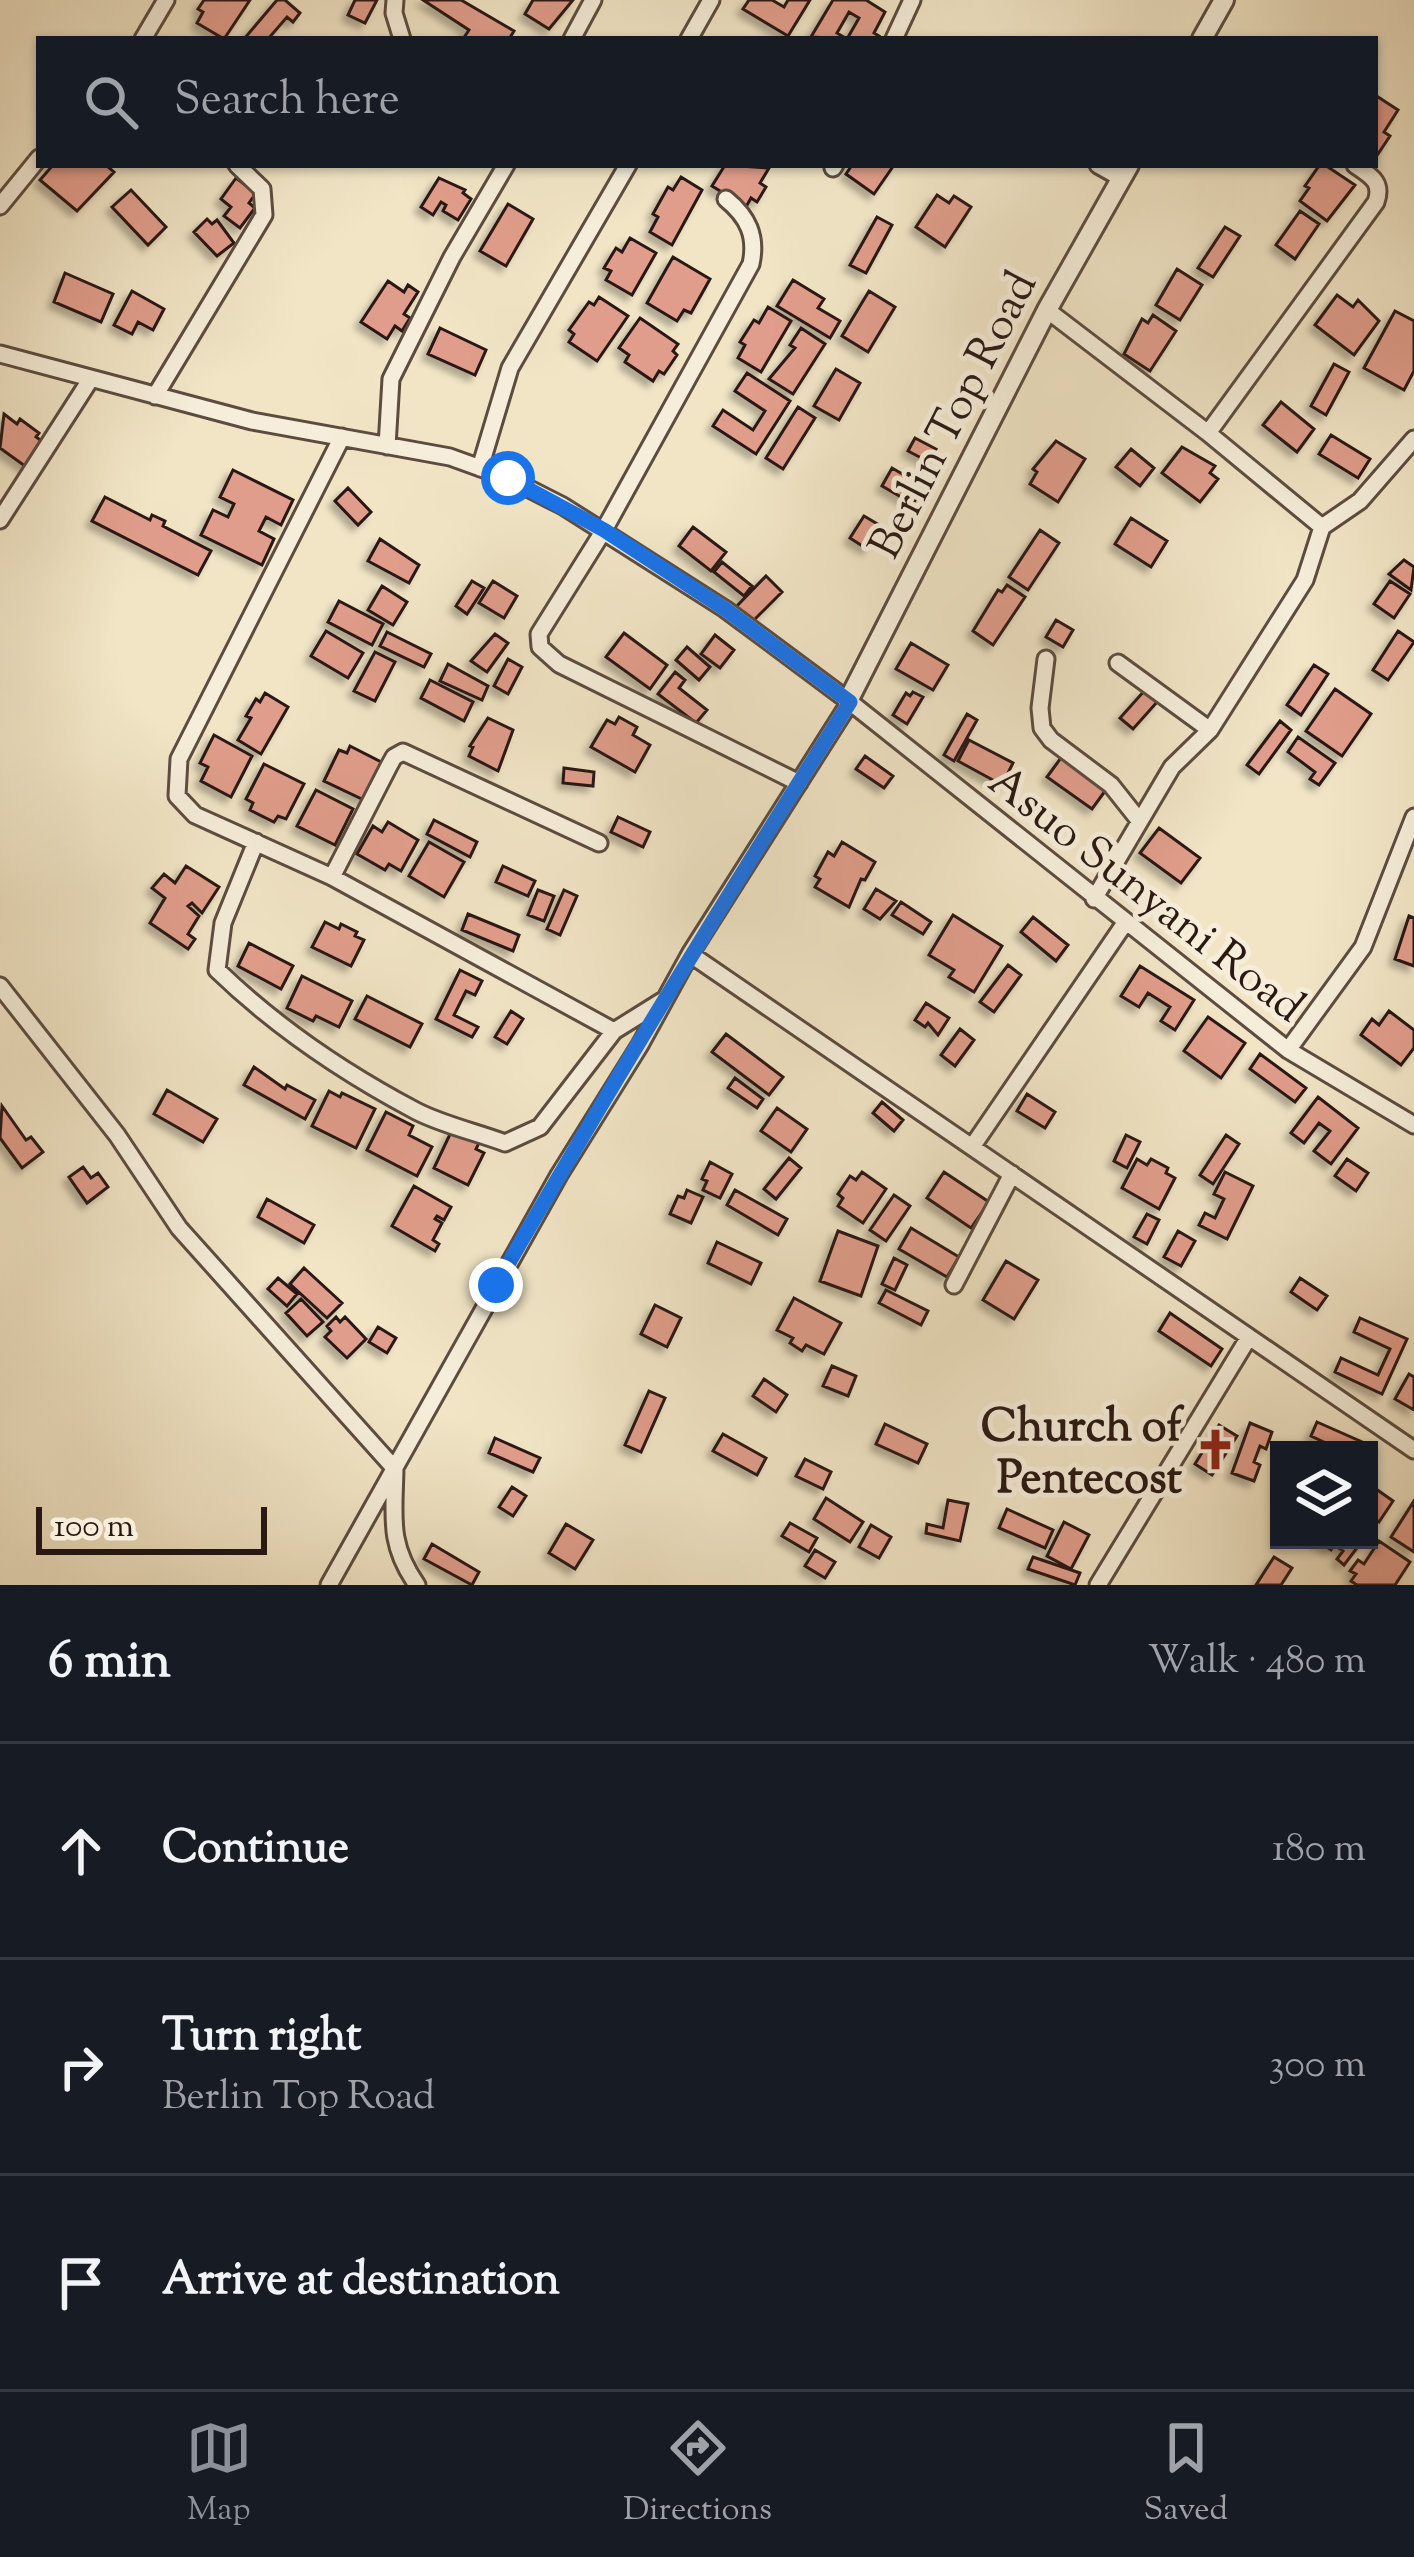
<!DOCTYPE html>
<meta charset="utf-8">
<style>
body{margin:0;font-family:"Sorts Mill Goudy",serif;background:#242831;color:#f1f3f6}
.controls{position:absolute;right:36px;bottom:36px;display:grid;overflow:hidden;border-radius:0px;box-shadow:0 3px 9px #0004}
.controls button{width:108px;height:108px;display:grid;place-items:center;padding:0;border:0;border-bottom:3px solid #363941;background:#171b24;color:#f1f3f6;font:60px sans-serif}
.scale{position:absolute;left:36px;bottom:30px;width:231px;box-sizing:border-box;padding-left:12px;border:6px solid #2a1913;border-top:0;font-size:33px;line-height:42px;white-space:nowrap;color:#2a1913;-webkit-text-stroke:9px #f6eeda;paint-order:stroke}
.stop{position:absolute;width:36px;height:36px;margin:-27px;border:9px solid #1a73e8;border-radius:50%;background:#fff}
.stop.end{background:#1a73e8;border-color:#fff;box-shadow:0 3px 12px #0008}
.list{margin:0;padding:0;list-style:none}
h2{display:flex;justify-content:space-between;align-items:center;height:156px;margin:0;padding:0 48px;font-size:51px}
h2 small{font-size:39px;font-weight:400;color:#9ea1a6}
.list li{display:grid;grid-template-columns:78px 1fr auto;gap:36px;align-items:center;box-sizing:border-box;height:216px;padding:0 48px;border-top:3px solid #363941}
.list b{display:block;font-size:45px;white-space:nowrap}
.list p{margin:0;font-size:39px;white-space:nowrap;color:#9ea1a6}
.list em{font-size:39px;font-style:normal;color:#9ea1a6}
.icon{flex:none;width:66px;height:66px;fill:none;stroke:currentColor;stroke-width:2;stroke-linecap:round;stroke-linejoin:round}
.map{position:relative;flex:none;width:1414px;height:1585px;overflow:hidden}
.search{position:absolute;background:#171b24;box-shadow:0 3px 9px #0004;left:36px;right:36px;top:36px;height:132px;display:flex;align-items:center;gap:30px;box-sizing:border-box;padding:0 42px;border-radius:0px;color:#9ea1a6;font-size:45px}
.sheet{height:804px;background:#171b24}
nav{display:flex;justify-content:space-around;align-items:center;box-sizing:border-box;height:168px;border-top:3px solid #363941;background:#171b24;font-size:33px;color:#9ea1a6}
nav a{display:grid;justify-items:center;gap:6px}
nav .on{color:#8c9099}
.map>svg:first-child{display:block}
.building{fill:#e09d8b;stroke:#2a1913;stroke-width:3;filter:url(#shadow)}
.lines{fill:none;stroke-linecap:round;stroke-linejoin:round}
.minor-casing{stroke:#5c4c40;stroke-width:21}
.tertiary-casing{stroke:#5c4c40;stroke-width:24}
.minor{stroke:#f6eeda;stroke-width:15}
.tertiary{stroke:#f6eeda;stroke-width:18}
.route{stroke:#1a73e8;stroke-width:15}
.labels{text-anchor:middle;stroke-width:10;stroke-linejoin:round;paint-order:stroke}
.street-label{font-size:45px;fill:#2a1913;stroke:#f6eeda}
.poi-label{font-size:45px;font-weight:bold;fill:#2a1913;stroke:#f6eeda;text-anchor:end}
</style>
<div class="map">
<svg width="1414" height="1585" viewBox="0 0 1414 1585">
<defs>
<filter id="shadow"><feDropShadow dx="-5.5" dy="5.5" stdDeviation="3" flood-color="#0004"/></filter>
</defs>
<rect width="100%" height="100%" fill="#f1e5c6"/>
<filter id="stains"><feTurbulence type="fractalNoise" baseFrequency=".00167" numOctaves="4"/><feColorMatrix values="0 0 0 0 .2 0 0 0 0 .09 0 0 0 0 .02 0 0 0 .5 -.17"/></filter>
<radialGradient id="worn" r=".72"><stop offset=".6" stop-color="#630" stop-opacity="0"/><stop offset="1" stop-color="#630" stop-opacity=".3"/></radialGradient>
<path class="building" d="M204 0H250L224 39 197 23 203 12 198 9Z
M277 0H285L300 13 293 22 287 17 268 39H244Z
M355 0H377L365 23 348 15Z
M423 0H461L514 31 509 39H463L469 30Z
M533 0H573L549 29 525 14Z
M749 0H772L784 7 788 0H810L788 36 743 9Z
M866 0 885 12 874 33 879 36 877 39H847L859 18 849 12 837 33 847 39 811 37 833 0Z
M1375 95 1398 110 1384 132 1390 136 1378 154 1375 151Z
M53 165H106L114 172 77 211 40 180Z
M725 165 769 168 760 183 766 187 757 202 751 198 746 207 712 186Z
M852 165H894L874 194 846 174Z
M1325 165 1355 185 1327 221 1300 201 1309 188 1305 186 1319 166Z
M681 177 702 190 672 245 650 232 658 217 653 214 668 187 673 190Z
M236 178 256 193 249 203 255 208 240 228 224 216 231 207 221 199Z
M439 178 465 190 463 193 471 199 458 220 443 211 446 205 441 202 433 215 421 207Z
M131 190 166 227 148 245 112 207Z
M937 195 949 203 954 196 971 207 945 247 916 227Z
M508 204 533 219 506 266 480 251Z
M1300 211 1319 224 1295 259 1276 245Z
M877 217 892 225 866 273 850 265Z
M207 219 212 224 217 220 234 243 217 256 194 232Z
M1225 227 1240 236 1213 277 1198 268Z
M630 238 656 253 632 295 606 280 611 271 604 268 616 248 622 252Z
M673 257 710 279 691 313 684 310 677 321 647 303Z
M1177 269 1202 285 1180 320 1156 305Z
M65 273 113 294 101 322 54 302Z
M793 280 824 299 818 308 840 321 830 338 777 306Z
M388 281 404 292 408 285 418 292 404 314 410 318 402 331 395 326 387 339 361 322Z
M132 291 164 309 153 330 138 322 132 334 114 325Z
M869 291 895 307 868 352 842 336Z
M1337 295 1353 307 1358 300 1379 321 1354 355 1315 325Z
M599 297 628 316 597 361 569 342 574 334 569 330 589 302 594 305Z
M768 307 791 321 761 372 738 358 745 345 740 342 754 320 759 323Z
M1395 311 1414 321V371L1404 390 1364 368Z
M1153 315 1176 331 1150 371 1124 354 1142 319 1148 323Z
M640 318 678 344 673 351 677 355 664 374 659 371 653 381 625 362 629 355 619 348Z
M440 328 486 350 475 375 428 354Z
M801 328 825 344 793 394 769 379 795 348 790 345Z
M1334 364 1349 372 1326 415 1311 406Z
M836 369 860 383 839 420 814 406Z
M747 373 790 401 756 454 713 426 723 410 753 430 765 411 735 391Z
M1281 402 1314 429 1297 452 1263 425Z
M798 407 815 418 783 469 766 458Z
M4 414 17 424 20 419 39 433 36 437 46 444 29 469 0 448Z
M1331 435 1370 459 1358 478 1319 454Z
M915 438 936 449 929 462 908 451Z
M1056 441 1085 459 1058 502 1030 484 1037 472 1033 469Z
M1182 447 1215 466 1210 473 1218 479 1200 502 1162 473Z
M1131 449 1154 468 1140 486 1116 467Z
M892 468 923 486 913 504 882 486Z
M233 470 293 500 281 525 266 517 259 531 274 539 262 565 201 535 213 510 228 517 234 504 220 497Z
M348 488 371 512 358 525 335 501Z
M105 497 150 520 152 515 165 521 163 526 211 551 198 575 92 521Z
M864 516 881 526 867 549 850 538Z
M1131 518 1167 541 1151 567 1115 544Z
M693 527 726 552 711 571 679 546Z
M1040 530 1059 543 1028 590 1009 577Z
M380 539 419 565 409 583 368 561Z
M1404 560 1414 567 1411 590 1389 574Z
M722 562 752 586 744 596 714 572Z
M766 576 782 592 751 623 735 608Z
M472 581 484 588 467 614 456 606Z
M493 581 517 596 504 618 479 603Z
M1390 581 1410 594 1394 618 1374 604Z
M1007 585 1025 597 993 645 973 631 998 590 1002 592Z
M382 586 407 602 393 625 368 610Z
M339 601 383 624 372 645 328 622Z
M1056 620 1073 630 1063 647 1046 637Z
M326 631 363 653 348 678 311 656Z
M1398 631 1414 642 1388 680 1373 670Z
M387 632 431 654 424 667 380 646Z
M624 633 667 665 650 689 606 657Z
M495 634 508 643 487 672 471 661Z
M715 635 734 650 720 668 701 654Z
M911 643 948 665 933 690 896 669Z
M687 647 710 667 699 680 676 660Z
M375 652 395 662 375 701 354 691Z
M508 659 522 667 508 694 494 686Z
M448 664 488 686 482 700 440 681Z
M1314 665 1328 674 1301 715 1287 705Z
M675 672 685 680 679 688 707 710 696 723 658 694Z
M430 680 473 702 464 721 421 698Z
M1335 689 1371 714 1342 756 1306 731Z
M1145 690 1158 701 1133 729 1120 718Z
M913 692 923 697 907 724 893 715 906 693 910 696Z
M265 693 288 707 261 754 238 740 251 718 246 716 256 699 260 702Z
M967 714 977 720 954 761 944 755Z
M619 717 637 727 633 735 650 745 635 772 591 747 607 720 615 724Z
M488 718 513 730 498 771 469 756 473 747 470 746Z
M1280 721 1291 730 1259 774 1247 765Z
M214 735 252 756 231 797 201 781 208 767 200 763Z
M1298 737 1335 763 1319 785 1310 779 1315 772 1288 752Z
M969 740 1013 763 1002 785 958 761Z
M350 746 383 763 364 800 324 781 339 750 347 753Z
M1063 755 1108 787 1092 809 1047 777Z
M865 756 893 776 884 788 856 769Z
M264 764 304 784 286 819 278 816 274 822 250 810 253 803 246 799Z
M564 768 594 772 593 786 563 783Z
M316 790 353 809 335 845 297 826Z
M618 817 650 832 643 847 611 832Z
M434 820 477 842 470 857 427 834Z
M388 822 418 840 401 871 389 864 385 870 357 854 373 826 382 832Z
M1159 828 1200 858 1181 883 1140 853Z
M429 842 464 862 444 897 409 876Z
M842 842 875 862 865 880 861 879 849 907 815 887 820 879 815 876 828 852 834 856Z
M186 866 219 887 202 913 192 903 188 906 199 916 188 934 195 939 188 949 150 923 165 898 152 888 164 874 175 883Z
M503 866 535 881 528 896 496 882Z
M876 889 896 901 880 919 864 909Z
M538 890 554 896 544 921 528 915Z
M564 890 577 896 560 935 547 929Z
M901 902 931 922 923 934 892 915Z
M468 914 519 935 513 951 462 930Z
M953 915 1002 946 974 992 949 977 954 970 929 955Z
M1409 916 1414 918V966L1395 959Z
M1033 917 1068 945 1056 961 1021 932Z
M325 922 339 929 341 924 357 932 355 936 364 940 351 966 312 947Z
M249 943 293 966 281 989 238 966Z
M1008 965 1021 975 994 1012 980 1002Z
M1140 966 1194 1000 1175 1030 1161 1021 1170 1007 1148 993 1139 1007 1121 996Z
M460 970 482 981 475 995 466 991 454 1015 478 1027 472 1037 436 1019Z
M302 976 352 1001 339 1027 316 1016 313 1021 287 1008Z
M367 996 422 1024 410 1047 355 1019Z
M926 1003 949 1018 938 1035 928 1023 925 1027 915 1020Z
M511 1011 523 1019 507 1044 495 1037Z
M1389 1011 1414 1030V1048L1401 1065 1361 1035 1372 1019 1379 1025Z
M1208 1017 1245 1043 1221 1078 1184 1051Z
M960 1029 974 1040 955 1066 941 1055Z
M726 1034 783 1077 769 1095 712 1052Z
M1260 1054 1306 1088 1295 1102 1250 1069Z
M254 1067 285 1089 287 1085 315 1100 305 1119 244 1085Z
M735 1078 763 1099 757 1108 728 1088Z
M167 1090 217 1119 203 1142 154 1114Z
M329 1091 340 1097 342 1093 375 1109 356 1148 312 1126Z
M1027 1094 1055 1112 1045 1128 1017 1111Z
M1318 1097 1358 1128 1331 1164 1314 1151 1330 1131 1319 1123 1304 1143 1291 1133Z
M882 1102 903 1120 894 1131 873 1113Z
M2 1106 26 1140 31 1137 43 1152 22 1168 0 1138Z
M777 1108 807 1129 791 1152 761 1131Z
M386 1112 413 1126 409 1135 432 1147 417 1176 367 1150Z
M452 1130 479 1143 476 1149 484 1153 468 1185 434 1168Z
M1126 1135 1140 1142 1127 1168 1114 1161Z
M1226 1135 1239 1144 1213 1184 1200 1175Z
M789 1158 801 1168 776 1199 764 1189Z
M1137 1159 1147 1165 1151 1159 1168 1168 1166 1173 1175 1178 1159 1209 1122 1188Z
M1347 1159 1368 1173 1356 1191 1335 1176Z
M710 1162 732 1174 720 1198 703 1190 707 1181 702 1179Z
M83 1167 91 1178 98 1173 108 1187 87 1203 69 1177Z
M862 1172 886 1189 863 1223 838 1206 843 1198 838 1194 850 1176 856 1180Z
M944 1172 989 1202 971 1228 927 1198Z
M1225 1172 1253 1186 1227 1239 1199 1225 1205 1213 1215 1218 1224 1199 1214 1194Z
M414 1186 451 1207 444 1220 437 1216 435 1219 442 1223 433 1240 439 1244 435 1251 392 1226Z
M687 1190 703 1197 691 1223 670 1214 678 1196 684 1198Z
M735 1190 787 1219 778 1235 727 1205Z
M894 1195 910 1206 886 1241 870 1230Z
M267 1199 314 1225 304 1243 258 1217Z
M1147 1214 1159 1220 1147 1244 1134 1237Z
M911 1228 959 1257 947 1277 899 1249Z
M838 1231 878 1246 861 1296 820 1281Z
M1178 1231 1195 1241 1181 1266 1164 1257Z
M717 1242 761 1263 751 1284 708 1263Z
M894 1258 907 1265 895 1290 882 1284Z
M1006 1261 1038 1280 1014 1319 983 1300Z
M304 1268 342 1303 327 1318 290 1284Z
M278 1278 297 1294 287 1306 268 1289Z
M1300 1278 1327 1296 1317 1310 1291 1292Z
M886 1290 928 1311 921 1325 879 1303Z
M794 1298 841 1323 824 1354 806 1345 802 1351 790 1343 793 1338 777 1330Z
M301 1299 323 1322 307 1336 286 1313Z
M655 1305 681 1318 667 1347 641 1334Z
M1170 1313 1222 1349 1211 1366 1159 1331Z
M336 1317 340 1322 345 1317 366 1339 347 1358 325 1337 331 1331 327 1326Z
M1360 1318 1407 1339 1382 1394 1335 1372 1341 1358 1378 1375 1390 1349 1354 1332Z
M378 1327 396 1338 387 1353 369 1342Z
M832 1366 856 1376 848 1396 823 1386Z
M1409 1374 1414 1377V1410L1395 1399Z
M764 1379 787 1395 776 1412 753 1396Z
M649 1391 665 1398 641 1452 625 1445Z
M1317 1422 1369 1445 1367 1450H1341L1311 1436Z
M1250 1423 1272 1432 1266 1449 1260 1446 1254 1462 1260 1465 1254 1481 1232 1473Z
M885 1424 927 1444 918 1463 876 1444Z
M1219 1425 1237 1436 1212 1475 1195 1464Z
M723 1434 766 1458 757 1475 713 1451Z
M495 1438 540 1458 533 1472 489 1453Z
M805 1459 831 1472 823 1489 796 1476Z
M1369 1484 1393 1501 1379 1522 1369 1515Z
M512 1487 526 1496 513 1516 499 1507Z
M826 1498 863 1522 850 1542 814 1519Z
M948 1500 968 1504 960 1541 926 1533 927 1524 943 1528Z
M1414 1501V1552L1391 1537Z
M1007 1509 1053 1530 1045 1548 999 1528Z
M1064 1522 1089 1535 1071 1569 1047 1556Z
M790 1523 817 1538 809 1552 782 1536Z
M566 1524 593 1540 575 1569 549 1553Z
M871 1525 891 1537 879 1558 859 1547Z
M1316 1540H1363L1344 1565 1337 1559 1343 1551 1334 1545 1331 1550Z
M1379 1541 1410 1562 1395 1585H1357L1351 1581 1356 1574 1350 1571 1358 1560 1364 1564Z
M432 1544 479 1572 472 1585 424 1559Z
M815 1550 835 1562 825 1578 805 1566Z
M1033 1557 1080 1573 1075 1585 1028 1569Z
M1274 1557 1292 1568 1281 1585H1256Z"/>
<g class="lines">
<defs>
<path id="minor" d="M395 0 394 13 402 39
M143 39 166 0
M572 39 593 0
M689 39 711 0
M894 39 912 0
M1098 165 1121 178
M833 168 835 165
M726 199C748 217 757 236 751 264L604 530 539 634 540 647 559 664 799 783
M0 206 39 158
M1047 310 1208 433 1322 527
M0 354 252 421 450 457 508 478 563 506 725 609 850 702 1288 1050 1414 1125
M155 396 264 215 262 189 237 165
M1208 433 1376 202C1383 182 1371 176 1355 165
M342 437 179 759 177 796 195 815 332 877 614 1031
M387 446 391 379 452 257 506 165
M480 468 510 368 628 165
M0 520 90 380
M1046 659 1040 708 1042 728 1051 740 1111 785 1138 819
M1118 663 1210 730
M256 842 223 923 217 970C276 1027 344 1073 416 1111 443 1125 476 1132 505 1143L540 1127 614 1031 662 1001
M332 877 389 766 394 757 403 752 599 843
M1094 899 1172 767 1210 730 1305 580 1322 527 1360 501 1414 439
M690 954 1414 1450
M0 986 117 1135 179 1228 395 1469C394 1517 388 1544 417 1585
M1288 1050 1363 947 1414 817
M972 1147 1125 923
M954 1285 1012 1174
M329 1585 559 1175 640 1045 690 954 850 702
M1098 1585 1249 1337"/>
<path id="tertiary" d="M1202 39 1224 0
M848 701 1047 310 1129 165"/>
</defs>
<use href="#minor" class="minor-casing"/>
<use href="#tertiary" class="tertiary-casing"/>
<use href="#minor" class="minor"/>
<use href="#tertiary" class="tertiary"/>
</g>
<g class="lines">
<path class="route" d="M496 1285C609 1088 728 894 850 702L725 609 604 530 508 478"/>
</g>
<defs>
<symbol id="church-bare" viewBox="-9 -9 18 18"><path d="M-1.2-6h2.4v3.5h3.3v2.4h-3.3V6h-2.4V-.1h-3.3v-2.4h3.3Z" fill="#8f2418" stroke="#f6eeda" stroke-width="2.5" paint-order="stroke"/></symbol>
</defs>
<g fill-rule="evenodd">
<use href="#church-bare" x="1186" y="1420" width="59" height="59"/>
</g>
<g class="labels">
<g class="street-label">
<text transform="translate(951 414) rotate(-63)" y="16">Berlin Top Road</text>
<text transform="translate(1148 892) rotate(38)" y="16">Asuo Sunyani Road</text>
</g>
<g class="poi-label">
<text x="1182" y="1440">Church of<tspan x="1182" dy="52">Pentecost</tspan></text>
</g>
</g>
<rect width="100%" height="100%" filter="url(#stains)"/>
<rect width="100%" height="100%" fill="url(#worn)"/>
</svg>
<div class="controls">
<button><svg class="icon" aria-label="layers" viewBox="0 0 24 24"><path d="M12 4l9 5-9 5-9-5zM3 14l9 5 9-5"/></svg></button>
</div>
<div class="scale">100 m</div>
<div class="stop" style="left:508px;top:478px"></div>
<div class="stop end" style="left:496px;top:1285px"></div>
<div class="search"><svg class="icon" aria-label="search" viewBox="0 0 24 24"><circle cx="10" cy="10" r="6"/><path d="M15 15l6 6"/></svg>Search here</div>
</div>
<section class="sheet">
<h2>6 min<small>Walk · 480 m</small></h2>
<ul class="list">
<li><svg class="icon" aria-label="ahead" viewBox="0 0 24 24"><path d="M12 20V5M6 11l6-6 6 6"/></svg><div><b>Continue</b></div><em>180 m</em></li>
<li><svg class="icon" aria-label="right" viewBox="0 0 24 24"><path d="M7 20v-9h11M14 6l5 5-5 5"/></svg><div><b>Turn right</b><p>Berlin Top Road</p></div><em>300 m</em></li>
<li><svg class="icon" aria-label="arrive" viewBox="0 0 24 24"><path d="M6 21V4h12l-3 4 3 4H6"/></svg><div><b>Arrive at destination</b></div></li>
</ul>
</section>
<nav>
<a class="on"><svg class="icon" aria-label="map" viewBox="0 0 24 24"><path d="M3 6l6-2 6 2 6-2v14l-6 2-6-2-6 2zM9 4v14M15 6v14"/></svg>Map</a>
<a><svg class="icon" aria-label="directions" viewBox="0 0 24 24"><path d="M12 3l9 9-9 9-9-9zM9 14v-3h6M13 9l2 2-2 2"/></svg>Directions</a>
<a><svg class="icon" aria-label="saved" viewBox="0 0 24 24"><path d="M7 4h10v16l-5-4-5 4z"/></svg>Saved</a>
</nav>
